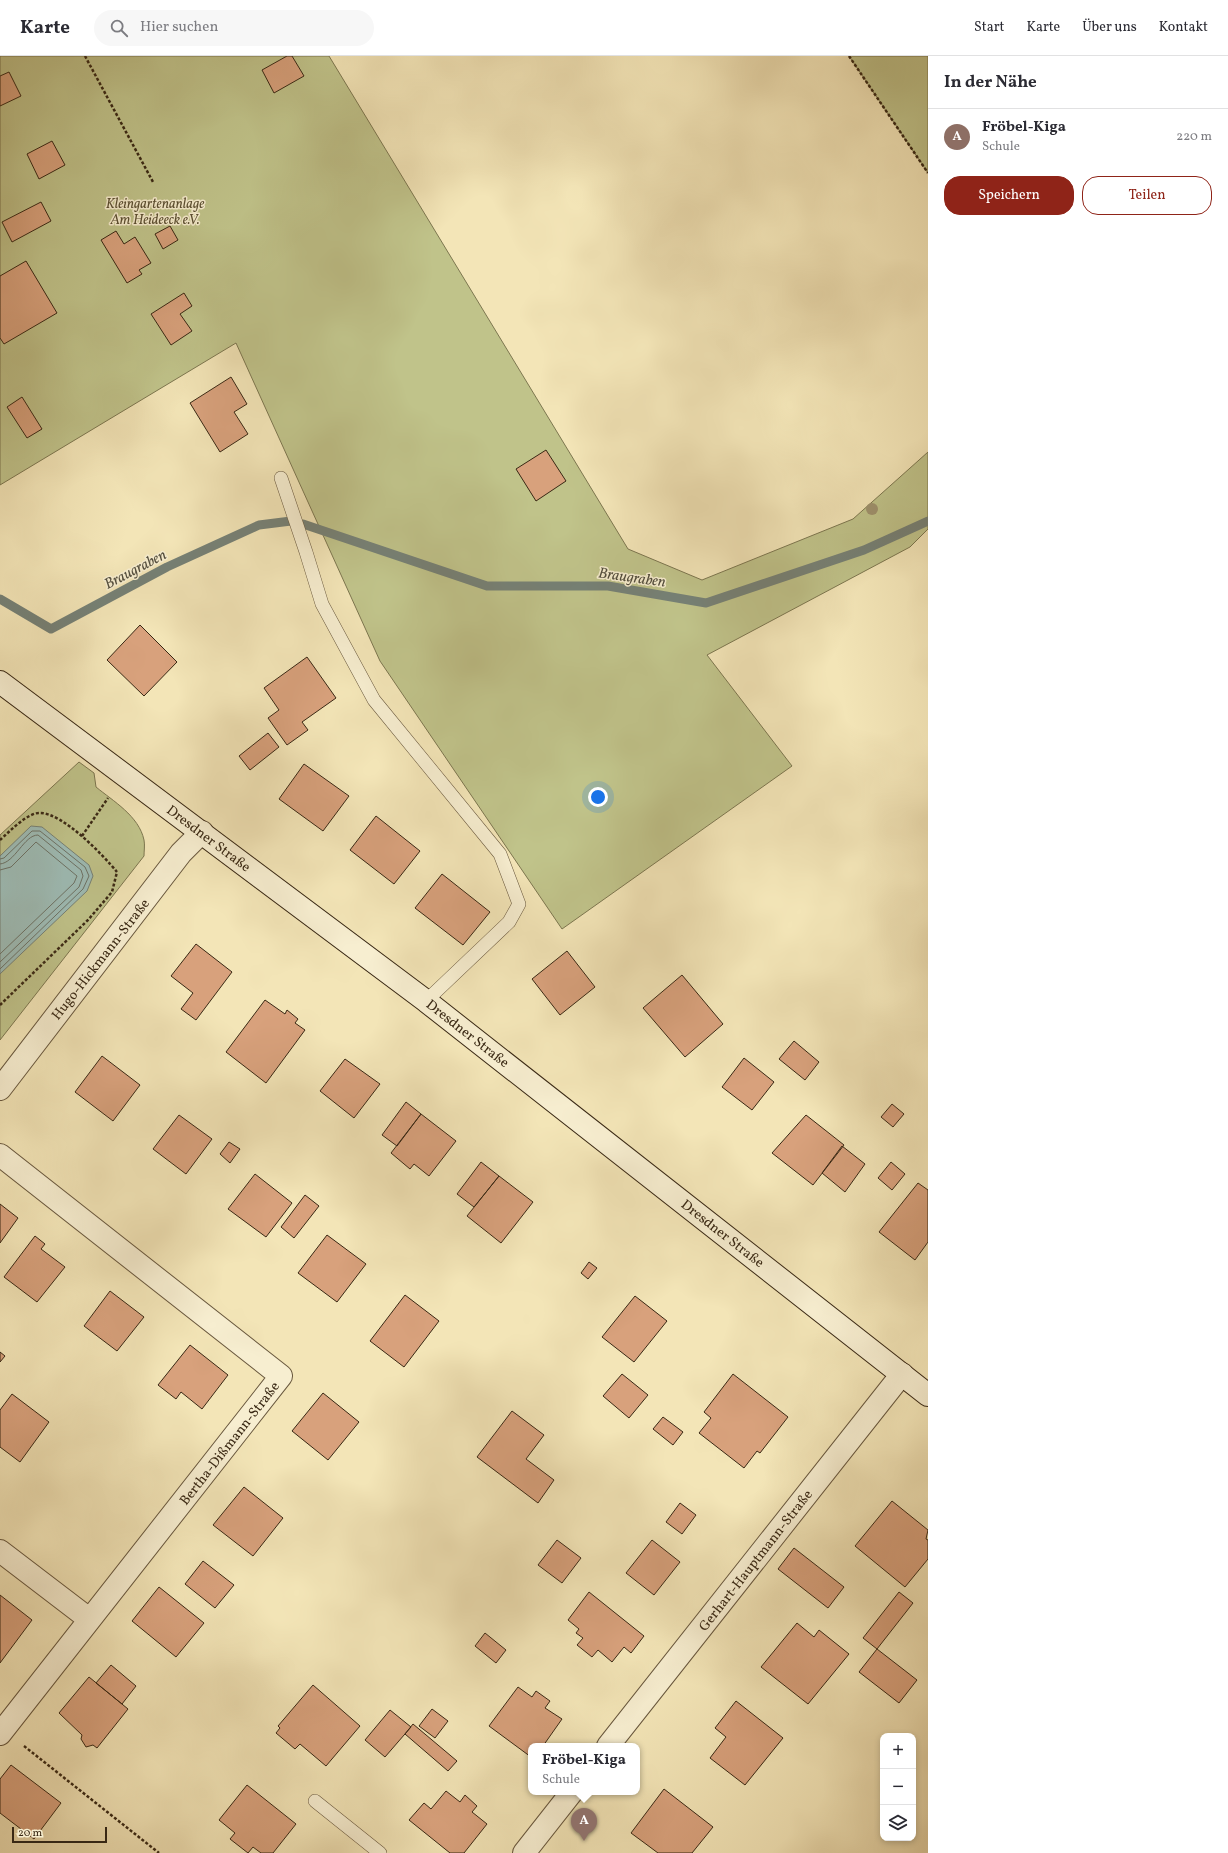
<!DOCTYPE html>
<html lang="de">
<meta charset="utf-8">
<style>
body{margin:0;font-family:Vollkorn,serif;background:#f7f7f7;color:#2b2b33}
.controls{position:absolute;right:12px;bottom:12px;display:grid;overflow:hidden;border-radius:8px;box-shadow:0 2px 6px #0003}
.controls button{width:36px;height:36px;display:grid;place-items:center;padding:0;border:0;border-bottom:1px solid #e1e1e2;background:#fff;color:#2b2b33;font:20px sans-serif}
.scale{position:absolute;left:12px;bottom:10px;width:95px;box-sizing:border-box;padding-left:4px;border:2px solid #392814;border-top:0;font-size:11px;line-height:14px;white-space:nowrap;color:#392814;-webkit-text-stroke:3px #f7eed0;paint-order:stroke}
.you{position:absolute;left:598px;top:741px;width:14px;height:14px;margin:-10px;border:3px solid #fff;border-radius:50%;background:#1a73e8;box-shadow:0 0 0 6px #1a73e833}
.badge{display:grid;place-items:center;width:26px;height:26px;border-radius:50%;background:#8f2418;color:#fff;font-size:13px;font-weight:700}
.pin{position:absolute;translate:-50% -33px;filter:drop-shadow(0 1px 2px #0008)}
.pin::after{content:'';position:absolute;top:21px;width:14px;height:12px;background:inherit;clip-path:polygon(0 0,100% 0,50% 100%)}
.popup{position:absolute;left:528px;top:1687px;width:112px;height:52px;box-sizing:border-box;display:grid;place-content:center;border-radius:8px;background:#fff;filter:drop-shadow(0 1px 3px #0005);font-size:13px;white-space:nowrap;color:#7c7c81}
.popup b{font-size:15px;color:#2b2b33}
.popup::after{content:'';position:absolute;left:50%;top:100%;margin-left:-8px;border:8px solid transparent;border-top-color:#fff}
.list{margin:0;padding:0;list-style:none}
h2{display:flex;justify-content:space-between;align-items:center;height:52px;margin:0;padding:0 16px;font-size:17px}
h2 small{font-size:13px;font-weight:400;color:#7c7c81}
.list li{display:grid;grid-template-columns:26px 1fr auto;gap:12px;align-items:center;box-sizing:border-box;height:56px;padding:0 16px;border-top:1px solid #e1e1e2}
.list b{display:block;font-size:15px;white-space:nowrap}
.list p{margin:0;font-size:13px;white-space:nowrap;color:#7c7c81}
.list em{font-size:13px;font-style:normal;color:#7c7c81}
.actions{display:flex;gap:8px;padding:12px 16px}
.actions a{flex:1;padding:9px 0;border:1px solid #8f2418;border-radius:16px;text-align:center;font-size:14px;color:#8f2418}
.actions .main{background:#8f2418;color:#fff}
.icon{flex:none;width:22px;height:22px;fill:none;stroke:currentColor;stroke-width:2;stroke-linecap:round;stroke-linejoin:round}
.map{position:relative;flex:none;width:928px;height:1797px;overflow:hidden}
header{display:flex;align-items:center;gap:24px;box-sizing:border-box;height:56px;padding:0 20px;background:#fff;border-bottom:1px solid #e1e1e2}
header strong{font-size:19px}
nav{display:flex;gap:22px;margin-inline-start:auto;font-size:14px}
.search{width:280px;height:36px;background:#f7f7f7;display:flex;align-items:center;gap:10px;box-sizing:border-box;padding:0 14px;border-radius:22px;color:#7c7c81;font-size:15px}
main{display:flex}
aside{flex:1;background:#fff}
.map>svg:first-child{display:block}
.green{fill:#c0c38a;stroke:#7c764f}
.water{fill:#9ebdb7;stroke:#768176}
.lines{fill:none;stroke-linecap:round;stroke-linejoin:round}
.shore{stroke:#6c7266;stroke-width:1}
.stream{stroke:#768176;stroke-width:9}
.building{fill:#d8a17c;stroke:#392814}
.lane-casing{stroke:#68573d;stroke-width:14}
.street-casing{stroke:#68573d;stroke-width:24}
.secondary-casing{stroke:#392814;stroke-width:24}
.path{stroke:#392814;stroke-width:2.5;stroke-dasharray:3 2;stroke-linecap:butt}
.lane{stroke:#f7eed0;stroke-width:13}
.street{stroke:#f7eed0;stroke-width:22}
.secondary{stroke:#f7eed0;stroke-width:22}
.tree{fill:#9f926e}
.labels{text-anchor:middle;stroke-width:3;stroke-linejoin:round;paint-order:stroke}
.park-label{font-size:14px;font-style:italic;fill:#5b4f32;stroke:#f7eed0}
.street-label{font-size:14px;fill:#392814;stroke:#f7eed0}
.water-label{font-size:15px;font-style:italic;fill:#524d3d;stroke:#f7eed0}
</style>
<header>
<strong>Karte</strong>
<div class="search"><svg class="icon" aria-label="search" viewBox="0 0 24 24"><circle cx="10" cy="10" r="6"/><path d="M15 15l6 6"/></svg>Hier suchen</div>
<nav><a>Start</a><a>Karte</a><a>Über uns</a><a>Kontakt</a></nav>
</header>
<main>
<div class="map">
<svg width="928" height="1797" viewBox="0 0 928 1797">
<rect width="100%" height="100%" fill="#f3e5b7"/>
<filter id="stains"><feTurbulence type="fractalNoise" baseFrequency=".005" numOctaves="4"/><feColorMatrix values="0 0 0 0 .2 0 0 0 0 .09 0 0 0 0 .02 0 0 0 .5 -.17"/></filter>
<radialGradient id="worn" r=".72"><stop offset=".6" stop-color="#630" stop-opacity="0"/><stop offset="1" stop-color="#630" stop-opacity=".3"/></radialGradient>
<path class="green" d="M0 0H329L628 493 702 524 853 463 928 396V473L910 491 707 599 792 710 562 873 380 605 236 287 0 429Z
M849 0H928V117Z
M79 706 94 717 96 731C113 745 139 760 144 784 145 789 144 795 144 800L0 984V779Z"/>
<path class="water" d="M31 770 42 771 89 809 93 820 87 835 0 918V800Z"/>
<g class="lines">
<path class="shore" d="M0 803 4 802 32 775H40L85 811 89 820 83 833 0 913
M0 808C15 807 24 779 38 779L81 814 83 820 79 831 0 906
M0 814 11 811 36 786 77 820 74 827 0 898"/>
<path class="stream" d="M303 468 487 530H608L706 547 864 494 928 465
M0 543 51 573 167 511 259 469 291 465"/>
</g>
<path class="building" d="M287 0H292L304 20 274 37 262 14Z
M9 16 21 40 0 50V20Z
M52 85 65 109 39 123 27 98Z
M41 146 51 165 12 186 2 166Z
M170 170 178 184 163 193 155 178Z
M116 175 124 188 135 181 151 207 139 214 142 218 127 227 101 184Z
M26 205 57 257 4 288 0 282V220Z
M184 237 192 250 180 258 192 275 171 289 151 258Z
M231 321 247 348 234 356 248 378 220 396 190 347Z
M22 341 42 373 27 382 7 351Z
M546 394 566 425 536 445 516 413Z
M140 569 177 606 144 640 107 604Z
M307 601 336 642 302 666 308 674 287 689 268 662 279 654 264 632Z
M268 677 279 691 250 714 239 700Z
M304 708 349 740 323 775 279 743Z
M376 760 420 795 394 828 350 794Z
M442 818 490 856 463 889 415 852Z
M196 888 232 916 196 964 181 953 193 937 171 920Z
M567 895 595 931 560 959 532 923Z
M682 919 723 968 685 1001 643 952Z
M265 944 285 958 287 954 298 963 295 967 305 974 266 1027 226 996Z
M794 985 819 1006 805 1024 779 1003Z
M102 1000 140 1029 113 1065 75 1036Z
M744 1002 774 1026 752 1054 722 1031Z
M345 1003 380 1028 354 1062 320 1035Z
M406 1046 421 1058 397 1090 382 1079Z
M892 1048 904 1058 893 1071 881 1061Z
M421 1058 456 1085 429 1120 414 1108 410 1113 391 1097Z
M179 1059 212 1083 186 1118 153 1093Z
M806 1059 844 1089 813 1129 772 1097Z
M229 1086 240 1093 230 1107 220 1098Z
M842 1090 865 1108 845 1136 822 1117Z
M481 1106 499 1120 474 1151 457 1138Z
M891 1106 905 1118 892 1134 878 1122Z
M255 1118 292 1147 266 1181 228 1153Z
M499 1120 533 1146 501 1187 467 1160Z
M918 1127 928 1134V1186L915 1204 879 1176Z
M305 1139 319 1150 294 1182 281 1171Z
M0 1148 18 1162 0 1187Z
M327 1179 366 1208 337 1246 298 1217Z
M35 1180 45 1188 41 1193 65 1211 37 1246 4 1221Z
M589 1206 597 1212 588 1223 581 1217Z
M110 1235 144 1261 117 1295 84 1270Z
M405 1239 439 1265 404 1311 370 1285Z
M635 1240 667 1265 634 1306 602 1281Z
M190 1289 228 1319 202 1353 181 1336 176 1343 158 1329Z
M0 1296 5 1300 0 1306Z
M622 1318 648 1339 629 1362 603 1340Z
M733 1318 788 1361 760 1397 757 1395 744 1412 699 1377 711 1362 704 1356Z
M323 1337 359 1366 328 1404 292 1375Z
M12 1338 49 1366 20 1406 0 1391V1354Z
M512 1355 544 1379 526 1403 554 1424 538 1447 477 1401Z
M663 1361 683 1376 673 1389 653 1373Z
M244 1431 283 1462 253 1500 213 1469Z
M892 1445 928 1474 926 1483 928 1484V1503L905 1531 855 1490Z
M680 1447 696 1459 682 1478 666 1466Z
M557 1484 581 1502 562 1527 538 1509Z
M652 1484 680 1506 654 1539 626 1517Z
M794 1492 844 1531 828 1552 778 1513Z
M203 1505 234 1529 215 1552 185 1528Z
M159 1531 204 1567 176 1601 132 1565Z
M589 1536 644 1580 631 1597 624 1591 612 1606 598 1594 592 1601 577 1589 583 1582 576 1577 579 1573 568 1564Z
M899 1536 913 1547 877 1593 863 1582Z
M0 1539 32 1564 0 1607Z
M797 1567 814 1581 819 1574 849 1598 808 1648 761 1611Z
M485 1577 506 1594 496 1607 475 1590Z
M877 1593 917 1624 899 1647 859 1616Z
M111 1609 136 1630 122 1648 96 1627Z
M89 1621 128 1653 97 1692 93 1689 86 1691 81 1683 82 1679 59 1657Z
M313 1629 360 1670 326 1710 300 1688 295 1693 276 1677 280 1672 278 1670Z
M518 1631 532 1641 536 1635 550 1645 545 1652 562 1663 543 1690H531V1701L489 1670Z
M736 1645 783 1682 745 1729 710 1702 726 1681 715 1672Z
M432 1653 448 1665 435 1682 419 1670Z
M390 1654 411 1671 385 1701 365 1684Z
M413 1668 457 1705 448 1715 405 1678Z
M11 1709 61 1747 34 1783 0 1757V1723Z
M247 1729 296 1768 273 1797H261L253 1791 248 1797 230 1783 235 1777 219 1764Z
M664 1733 713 1771 692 1797H658L631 1777Z
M446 1735 460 1746 465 1739 477 1750 472 1756 487 1768 464 1797H450L409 1764 424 1747 431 1753Z"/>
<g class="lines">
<defs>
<path id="lane" d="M281 422 306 496 322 548 374 644 500 798 519 848 509 866 426 945
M315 1745 380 1797"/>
<path id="street" d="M0 1033 181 797 202 776
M0 1099 281 1320 0 1678
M0 1495 89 1563
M608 1690 902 1318
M524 1797 572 1736"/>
<path id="secondary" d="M0 626 426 945 928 1339"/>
</defs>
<use href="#lane" class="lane-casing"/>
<use href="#street" class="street-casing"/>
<use href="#secondary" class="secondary-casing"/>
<path class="path" d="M85 0 153 126
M849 0 928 117
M82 780 108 742
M0 784C9 776 28 756 40 757 63 757 103 799 117 816L112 836 88 864 0 949
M24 1690 159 1797"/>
<use href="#lane" class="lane"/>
<use href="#street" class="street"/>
<use href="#secondary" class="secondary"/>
</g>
<circle class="tree" cx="872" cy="453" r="6"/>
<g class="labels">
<g class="park-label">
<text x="155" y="152">Kleingartenanlage<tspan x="155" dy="16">Am Heideeck e.V.</tspan></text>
</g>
<g class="street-label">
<text transform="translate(209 782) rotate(37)" y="5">Dresdner Straße</text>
<text transform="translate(100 903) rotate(-52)" y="5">Hugo-Hickmann-Straße</text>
<text transform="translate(468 977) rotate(38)" y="5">Dresdner Straße</text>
<text transform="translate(723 1177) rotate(38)" y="5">Dresdner Straße</text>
<text transform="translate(229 1387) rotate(-52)" y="5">Bertha-Dißmann-Straße</text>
<text transform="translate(755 1504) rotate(-52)" y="5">Gerhart-Hauptmann-Straße</text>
</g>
<g class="water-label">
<text transform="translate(135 513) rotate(-28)" y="5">Braugraben</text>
<text transform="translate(632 521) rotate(8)" y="5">Braugraben</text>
</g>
</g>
<rect width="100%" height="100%" filter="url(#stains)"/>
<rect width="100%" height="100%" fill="url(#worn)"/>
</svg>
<div class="controls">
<button>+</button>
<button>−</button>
<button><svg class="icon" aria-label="layers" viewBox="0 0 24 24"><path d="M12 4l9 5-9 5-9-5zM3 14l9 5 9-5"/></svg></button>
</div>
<div class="scale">20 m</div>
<div class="you"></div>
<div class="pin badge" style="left:584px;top:1785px;background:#8d6e63">A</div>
<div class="popup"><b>Fröbel-Kiga</b>Schule</div>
</div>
<aside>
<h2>In der Nähe<small></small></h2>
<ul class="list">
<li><span class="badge" style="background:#8d6e63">A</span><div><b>Fröbel-Kiga</b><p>Schule</p></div><em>220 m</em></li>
</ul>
<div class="actions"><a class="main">Speichern</a><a>Teilen</a></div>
</aside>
</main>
